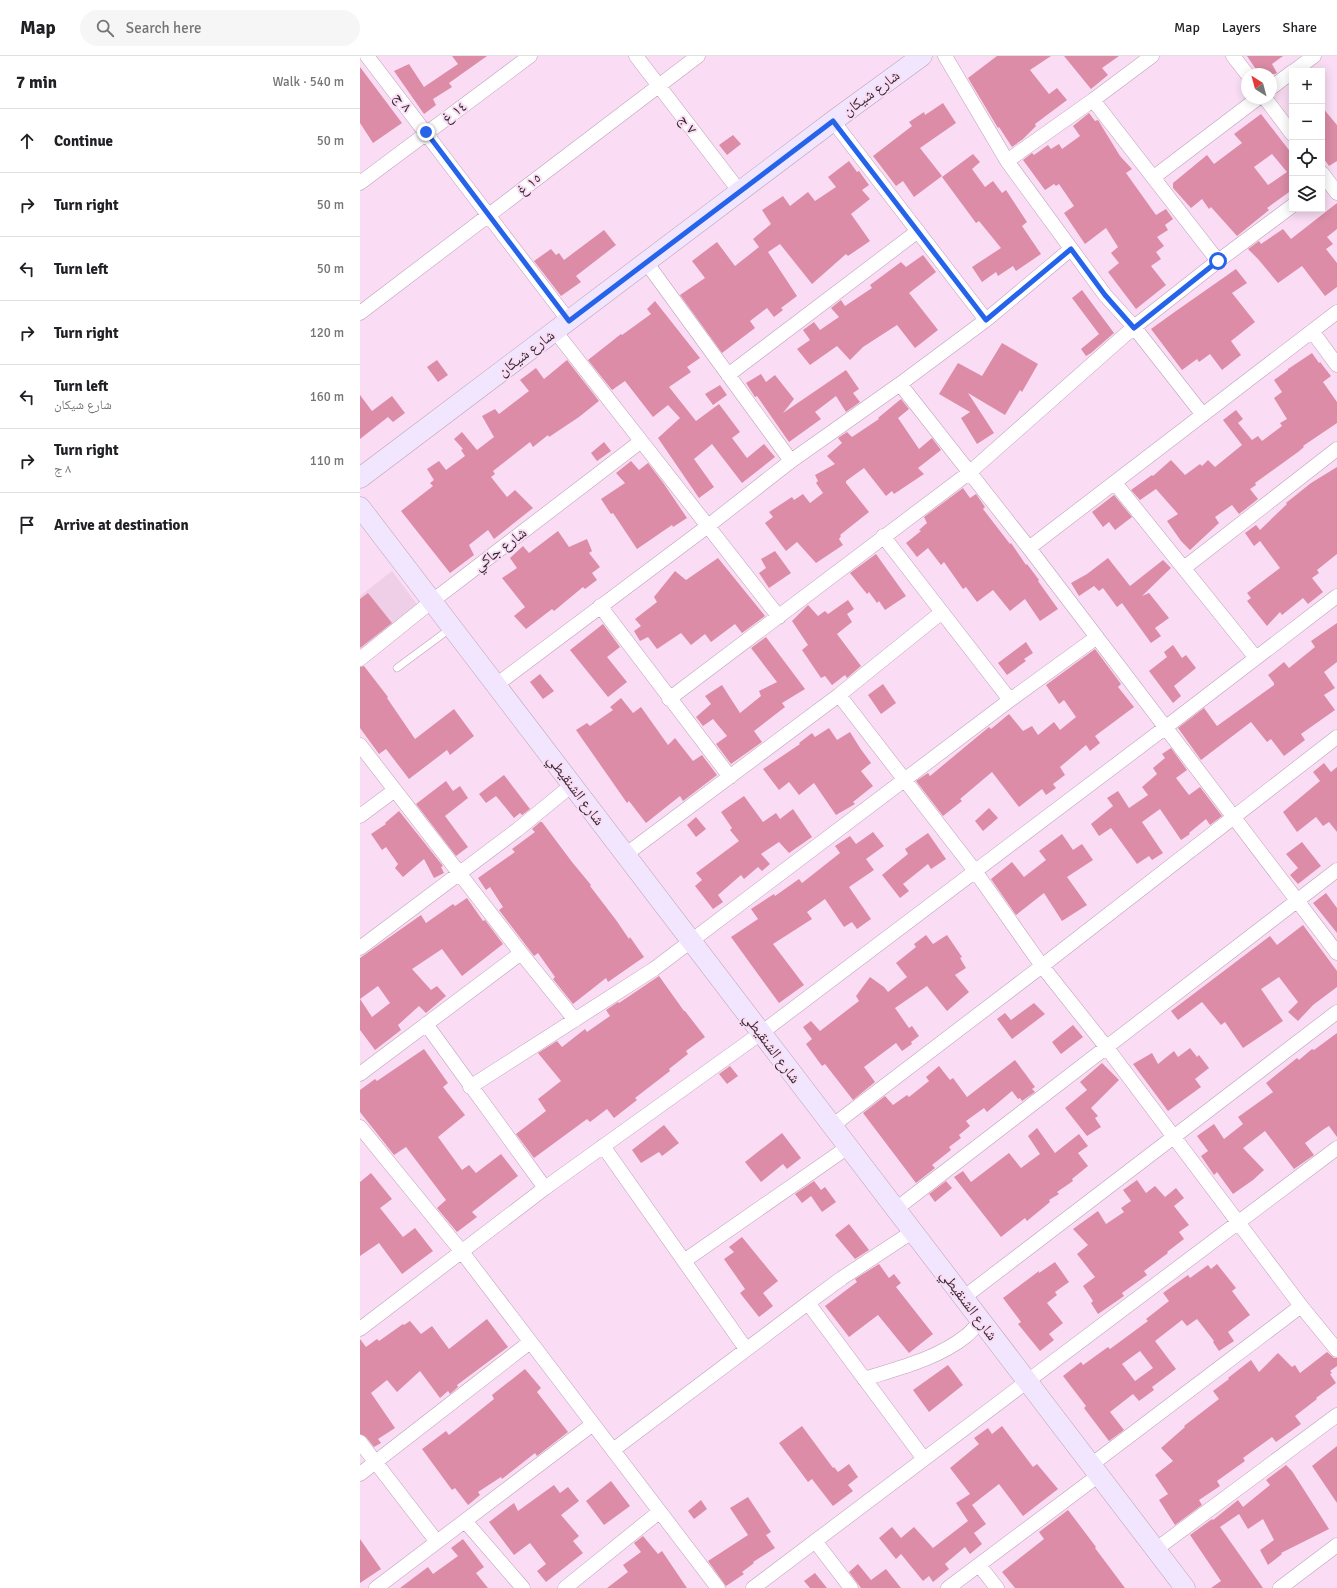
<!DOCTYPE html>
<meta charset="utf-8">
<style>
body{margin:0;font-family:Signika,"Noto Naskh Arabic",sans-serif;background:#f6f6f6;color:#202124}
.controls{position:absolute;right:12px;top:12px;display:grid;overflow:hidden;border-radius:0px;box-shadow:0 2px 10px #0003}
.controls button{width:36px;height:36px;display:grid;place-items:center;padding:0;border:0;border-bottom:1px solid #e0e0e0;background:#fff;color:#202124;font:20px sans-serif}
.compass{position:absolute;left:881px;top:12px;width:36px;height:36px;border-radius:50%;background:#fff;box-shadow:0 2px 10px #0003;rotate:324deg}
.stop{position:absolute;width:12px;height:12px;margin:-9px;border:3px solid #2563eb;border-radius:50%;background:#fff}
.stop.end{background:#2563eb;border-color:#fff;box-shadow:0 1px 4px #0008}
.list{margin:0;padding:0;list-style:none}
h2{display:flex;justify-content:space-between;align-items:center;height:52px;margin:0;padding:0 16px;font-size:17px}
h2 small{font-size:13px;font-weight:400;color:#757577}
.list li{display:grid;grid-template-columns:26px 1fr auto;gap:12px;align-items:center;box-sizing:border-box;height:64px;padding:0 16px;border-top:1px solid #e0e0e0}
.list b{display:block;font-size:15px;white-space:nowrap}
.list p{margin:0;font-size:13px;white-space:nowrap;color:#757577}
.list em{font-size:13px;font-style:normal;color:#757577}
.icon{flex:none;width:22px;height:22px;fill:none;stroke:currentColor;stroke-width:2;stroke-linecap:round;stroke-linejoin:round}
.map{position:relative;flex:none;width:977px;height:1532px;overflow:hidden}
header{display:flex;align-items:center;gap:24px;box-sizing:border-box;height:56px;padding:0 20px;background:#fff;border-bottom:1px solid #e0e0e0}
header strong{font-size:19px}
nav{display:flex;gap:22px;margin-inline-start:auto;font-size:14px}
.search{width:280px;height:36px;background:#f6f6f6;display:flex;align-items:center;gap:10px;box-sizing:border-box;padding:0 14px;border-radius:22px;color:#757577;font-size:15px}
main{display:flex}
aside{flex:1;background:#fff}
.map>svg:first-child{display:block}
.built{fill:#efcee8}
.building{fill:#dc8ca6;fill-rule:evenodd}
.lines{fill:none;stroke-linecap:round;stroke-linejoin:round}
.lane-casing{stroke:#bca1b6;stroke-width:8}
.street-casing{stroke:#bca1b6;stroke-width:15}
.secondary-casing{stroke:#bca1b6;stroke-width:21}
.lane{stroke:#fff;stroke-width:7}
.street{stroke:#fff;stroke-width:14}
.secondary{stroke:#f1e6fd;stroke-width:20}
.route{stroke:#2563eb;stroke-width:5}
.labels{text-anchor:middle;stroke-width:4;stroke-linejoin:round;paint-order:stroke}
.street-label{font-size:15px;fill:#342932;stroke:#faddf4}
</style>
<header>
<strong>Map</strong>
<div class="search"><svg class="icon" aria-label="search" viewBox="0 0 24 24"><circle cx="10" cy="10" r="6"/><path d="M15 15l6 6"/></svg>Search here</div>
<nav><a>Map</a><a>Layers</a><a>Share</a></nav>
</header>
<main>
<aside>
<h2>7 min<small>Walk · 540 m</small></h2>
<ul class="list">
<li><svg class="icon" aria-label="ahead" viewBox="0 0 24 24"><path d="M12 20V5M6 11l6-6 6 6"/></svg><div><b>Continue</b></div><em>50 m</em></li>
<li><svg class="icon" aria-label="right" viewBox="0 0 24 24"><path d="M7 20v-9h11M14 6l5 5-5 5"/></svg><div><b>Turn right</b></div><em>50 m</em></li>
<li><svg class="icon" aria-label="left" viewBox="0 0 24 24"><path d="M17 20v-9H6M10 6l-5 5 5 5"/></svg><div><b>Turn left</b></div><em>50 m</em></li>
<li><svg class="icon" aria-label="right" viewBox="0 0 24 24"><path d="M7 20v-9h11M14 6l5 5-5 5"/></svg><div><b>Turn right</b></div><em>120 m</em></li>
<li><svg class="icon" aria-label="left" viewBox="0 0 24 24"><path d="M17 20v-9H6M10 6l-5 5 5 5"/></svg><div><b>Turn left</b><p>شارع شيكان</p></div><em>160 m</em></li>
<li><svg class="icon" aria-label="right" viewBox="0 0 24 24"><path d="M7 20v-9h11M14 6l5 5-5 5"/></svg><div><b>Turn right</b><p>٨ ج</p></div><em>110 m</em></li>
<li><svg class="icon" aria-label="arrive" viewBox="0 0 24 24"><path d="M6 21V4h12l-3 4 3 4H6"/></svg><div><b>Arrive at destination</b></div></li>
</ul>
</aside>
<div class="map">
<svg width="977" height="1532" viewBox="0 0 977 1532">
<rect width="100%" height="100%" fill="#faddf4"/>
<path class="built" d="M32 515 59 551 3 594 0 590V540Z"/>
<path class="building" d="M92 0H127L89 27 92 31 73 43 76 49 64 58 34 15 49 8 64 31 98 8Z
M637 0H691L670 14 689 38 697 32 707 44 675 68 676 70 663 83 652 91 639 71 638 72 608 22Z
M704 0H759L742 12 748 19 731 33Z
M887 0H923L912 8 917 17 915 18H899Z
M0 11 42 67 13 87 0 67Z
M583 47 596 67 560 92 582 120 554 141 543 125 536 130 513 100 552 70 549 66 564 56 565 59Z
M962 51 977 69V105L969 110 962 100Z
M729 57 735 65 738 64 760 100 772 113 766 117 796 159 806 153 813 163 805 169 808 174 797 181 804 190 796 196 801 203 791 210 806 229 776 253 748 216 759 207 751 197 758 191 746 172 725 188 704 157 714 150 699 128 696 130 694 128 685 134 663 104 672 97 674 99 688 89 691 93 699 88 702 93 720 80 713 70Z
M901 58 932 98V134L907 152 909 154 877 180 851 151 849 153 842 143 831 152 813 132V127L847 99 854 108 882 87 874 78ZM912 98 927 116 908 129 894 111Z
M373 79 381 88 367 99 359 89Z
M613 98 620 106 612 113 625 131 633 125 642 137 646 134 667 166 662 170 681 198 656 215 653 210 638 220 636 216 622 226 612 211 641 192 619 165 616 167 582 121Z
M489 105 497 116 499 115 509 129 502 134 510 143 491 158 510 185 488 200 486 198 452 228 420 188 408 196 437 240 421 252 423 254 414 261 407 252 390 265 395 272 362 297 320 239 345 222 332 205 357 186 375 210 399 191 393 183 411 168 402 154 423 140 430 150 448 136 455 145 476 131 468 121Z
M977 147V173L967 181 973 188 966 193 977 207V231L965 240 942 210 918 227 898 203 888 193 899 185 901 188 923 173 931 183Z
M244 174 256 189 216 220 221 226 201 240 174 205 191 193 196 199 199 197 204 204Z
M563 199 576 216 549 237 578 274 555 292 537 269 503 291 490 304 477 290 450 309 437 293 450 284 443 274 454 266 460 274 479 261 471 252 481 244 485 250 512 232 510 229 541 206 546 211Z
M876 213 887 227 872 237 895 266 871 285 881 299 862 314 850 298 839 306 837 303 822 314 791 273 816 255Z
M722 234 754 277 731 297 726 300 721 293 739 278 712 242Z
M295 245 340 302 327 311 331 316 309 331 336 365 359 348 380 376 372 382 387 402 404 388 415 401 382 427 352 388 334 403 354 431 339 442 298 382 320 362 308 349 293 361 265 325 252 334 228 304 261 278 262 279 291 258 287 253Z
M642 287 678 308 662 336 660 334 645 359 608 337 634 377 617 388 601 362 610 356 579 338 598 307 622 320Z
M952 297 959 307 960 306 971 320 963 326 977 346V367L943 390 944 391 938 396 895 427 896 429 890 433 898 443 879 458 872 449 855 461 859 467 830 494 821 485 807 465 818 458 796 433 780 444 771 434 792 419 793 420 811 404 825 419 840 408 842 410 848 404 855 411 882 389 863 364 876 354 883 363 878 367 892 384 898 380 902 385 922 370 920 367 927 363 914 342 922 336 914 324 928 314V313Z
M77 304 88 319 78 326 67 311Z
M207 304 239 345 219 361 189 381 188 379 173 391 170 386 133 415 135 418 131 421 147 441 155 434 173 452 134 483 128 474 109 489 114 499 90 517 41 455 73 430 70 427 74 424 67 413 79 405 86 414 105 400 101 394 103 393 94 383 102 376 117 394 134 381 122 360 135 353 139 358 169 335 160 324 176 312 184 323Z
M486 314 499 333 493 337 500 346 486 356 476 340 455 356 461 363 429 386 397 340 395 341 386 327 401 318 406 326 415 319 434 343 423 357Z
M360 329 367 339 353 349 345 338Z
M0 339 12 355 32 340 45 357 33 366 28 361 0 383Z
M541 343 549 353 538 362 559 393 572 382 581 394 558 412 564 418 534 438 532 435 526 440 504 412 486 425V427L509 456 480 479 481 480 479 483 483 489 456 507 437 486 426 495 405 467 413 461 409 456 432 441 434 444 443 438 450 447 463 437 456 427 458 425 455 419 475 408 467 400 482 387 478 382 487 376 492 381 519 363 518 362Z
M244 386 251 395 237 405 231 397Z
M271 405 279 414 288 407 304 428 327 462 313 471 312 469 277 493 253 457 251 458 241 443 265 427 256 417Z
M977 411V498L957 514 959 517 952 522 963 536 948 548 943 542 922 559 920 556 907 570 887 545 891 542 887 537 920 512 900 485 894 490 885 477 896 469 900 474 927 448 926 447 951 427Z
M603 432 610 442 616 438 625 451 623 453 650 488 651 487 666 509 667 508 679 524 678 525 698 553 680 565 665 543 650 555 633 534 617 546 606 531 603 533 584 506 581 509 568 492 557 501 546 487 561 475 559 474 567 467 564 461Z
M754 439 772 461 755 474 749 466 743 471 732 456Z
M198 475 209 491 227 483 232 495 229 497 240 511 232 517 237 524 225 533 223 531 194 555 192 553 166 573 154 560 165 551 142 522 157 512 150 502 163 490 169 497Z
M415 495 431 517 409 532 399 517 406 512 401 503Z
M516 498 546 540 525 554 519 545 517 547 509 536 507 538 490 517Z
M358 502 405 560 382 577 375 568 351 586 345 578 331 589 321 577 297 593 288 581 280 585 274 575 281 570 275 563 297 546 294 541 315 515 326 524Z
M748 502 770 530 803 504 811 512 782 540 789 537 809 562 795 572 801 580 791 587 762 547 757 551 743 532 739 535 734 530 719 540 711 527 727 518Z
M8 537 32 567 0 592V543Z
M488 544 494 553 487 558 492 566 477 578 501 610 487 622 485 619 472 629 465 620 461 622 442 594 448 589 432 565 448 549 458 560 465 555 468 558Z
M977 567V606L964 616 975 632 964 639 975 654 941 678 945 684 924 700 911 683 907 686 891 666 841 704 818 672 844 652 857 670 914 629V627L908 619 924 606 929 612 955 591 951 585Z
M243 568 260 591 247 601 267 626 248 641 210 594Z
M406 581 445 633 422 647 425 651 394 675 402 686 371 708 356 688 367 680 353 663 343 670 336 661 351 648 345 640 362 629 380 657 401 640 399 635 417 626 391 592Z
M666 586 673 597 664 603 666 605 647 619 638 607Z
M813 589 822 602 826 599 836 612 814 630 821 640 813 647 789 615 807 601 804 596Z
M735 593 761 628 758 631 774 651 735 680 740 687 730 695 726 689 700 711 705 719 693 728 696 732 686 739 682 733 659 751 632 716 600 743 602 745 583 760 556 725 568 717 570 720 629 671 631 673 649 658 663 675 672 670 678 679 694 666 700 674 716 661 704 644 699 648 686 629Z
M4 610 28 641 27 642 55 683 94 653 114 680 90 699 87 694 49 723 26 693 19 698 0 672V611Z
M180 618 194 635 183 643 170 626Z
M523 628 536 647 521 658 508 639Z
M261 642 273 657 281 651 308 689 315 682 333 705 342 699 357 719 323 745 320 740 286 767 269 745 267 747 216 674 227 667 230 670 253 654 250 651Z
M469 672 477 684 490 676 500 692 511 707 501 715 513 730 493 746 495 748 476 759 454 727 439 739 429 726 419 734 403 713 440 688 439 687 452 677 455 681Z
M811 692 827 714 816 722 829 739 840 731 862 760 850 769 846 763 829 777 830 778 821 784 800 753 782 766 803 797 792 804 789 800 777 808 751 772 739 780 731 768 753 750 747 742 758 735 769 752 788 739 782 731 797 718 793 712 805 702 802 698Z
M964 707 971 716 977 711V776L969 766 963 770 956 761 937 776 923 756 960 725 953 716Z
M144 719 170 753 162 759 160 757 154 762 136 740 126 747 119 738Z
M86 725 93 735 100 730 108 742 85 760 108 791 96 800 56 748Z
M384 740 403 766 416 757 420 763 433 753 452 781 429 797 419 786 401 798 410 808 402 815 398 811 384 823 381 819 358 839 363 846 353 853 335 830 342 824 336 817 379 785 370 774 372 772 361 756Z
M629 752 638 762 623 775 615 765Z
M39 755 83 810 81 811 84 817 74 822 64 803 43 821 35 812 38 808 26 791 22 794 11 778 26 768 25 767Z
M336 761 346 773 336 781 327 769Z
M180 766H182L212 806 231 829 230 830 256 864 269 883 270 881 284 901 248 926 246 922 213 948 193 923 195 921 178 897 174 900 139 854 143 851 130 831 126 834 118 822 155 796 152 793 175 776 172 773Z
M513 776 524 790 506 803 514 814 489 831 511 863 497 873 492 866 484 871 465 843 447 856 452 863 413 888 444 929 419 947 371 881 398 863 391 853 414 838 415 840 439 823 442 827 480 797 475 790 490 780 496 788Z
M568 777 586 803 571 813 568 808 543 828 549 835 540 842 522 819 548 798 545 793Z
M702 778 713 794 722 788 733 804 707 821 727 849 702 865 684 837 656 859 631 823 652 806 664 821 686 804 679 795Z
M942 786 961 810 938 828 930 819 938 812 926 798Z
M966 837 977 852V877L953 847Z
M107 842 123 865 125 864 143 888 102 920 82 893 52 913 71 934 77 930 86 940 66 957 59 950 38 969 41 974 15 994 0 974V943L12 961 30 947 18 930 0 943V902L61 859 66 867 93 848 95 850Z
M943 869 977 915V931L953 949 938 965 928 956 938 946 919 921 901 933 923 965 883 992 865 966 861 969 842 946 818 964 811 955 910 880 917 889Z
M566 879 573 888 587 879 602 901 600 902 606 912 595 919 609 936 587 955 567 930 535 952 549 972 552 970 559 980 551 986 552 988 542 995 536 987 504 1011 515 1026 493 1044 465 1008 462 1010 446 988 452 983 443 971 451 965 460 975 499 945 496 940 510 921 524 931 528 936 547 921 536 907 556 891 554 888Z
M299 920 324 955H325L345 981 326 995 328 998 309 1013 310 1015 275 1042 277 1044 254 1062 247 1053 230 1066 227 1063 174 1102 156 1078 186 1055 178 1043 201 1025 178 997 197 985 202 991 225 973 227 976 250 960 246 954 258 946 259 947Z
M674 947 685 958 652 983 637 963 645 957 651 964Z
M713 969 723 981 701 998 692 986Z
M977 977V1081L969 1070 964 1073 945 1087 954 1099 934 1113 905 1075 883 1092 904 1114 893 1124 873 1138 857 1116 854 1119 841 1100 848 1095 837 1080 854 1068 864 1083 883 1068 878 1061 913 1036 906 1027 937 1002 939 1004 952 993 954 994Z
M830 992 837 1001 839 999 849 1012 835 1023 841 1031 808 1055 773 1008 792 997 798 1008 814 995 818 1001Z
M64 993 88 1027 83 1031 105 1059 78 1081 102 1114 109 1109 116 1117 141 1098 158 1120 112 1156 117 1161 97 1176 77 1152 86 1144 46 1091 34 1099 0 1056V1034L15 1023 17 1025Z
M655 1004 675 1031 672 1033 675 1036 662 1045 660 1042 658 1043 652 1035 627 1056 624 1052 606 1065 610 1070 599 1079 601 1082 589 1091 591 1094 572 1109 575 1112 556 1127 503 1057 525 1040 533 1049 547 1039 549 1041 569 1025 566 1021 579 1010 590 1024 593 1022 607 1041Z
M742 1007 759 1024 731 1052 738 1060 735 1062 741 1071 727 1080 705 1052 727 1034 720 1026Z
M370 1010 378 1020 367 1028 359 1018Z
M304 1069 319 1087 302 1100 299 1096 281 1107 272 1094Z
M677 1072 695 1097 719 1078 728 1090 718 1097 728 1110 712 1123 713 1125 697 1136 699 1138 689 1144 690 1146 667 1165 665 1162 641 1181 594 1121 603 1115 611 1126 649 1097 661 1112 680 1098 668 1080Z
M422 1077 441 1102 427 1113 423 1108 401 1126 385 1106Z
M11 1117 32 1143 20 1152 43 1181 55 1172 73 1195 42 1218 19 1187 0 1200V1126Z
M777 1124 786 1137 795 1130 805 1141 816 1132 824 1142 814 1150 829 1169 819 1176 824 1183 807 1196 808 1197 784 1215 787 1219 762 1237 764 1240 738 1258 731 1247 733 1245 723 1230 735 1221 717 1198 728 1189 713 1173 738 1155 746 1168 764 1156 761 1152 771 1145 763 1134Z
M454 1125 461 1134 465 1131 476 1146 462 1156 451 1140 442 1147 435 1138Z
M586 1125 592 1132 575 1146 569 1138Z
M489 1168 509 1194 495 1203 475 1179Z
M382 1181 418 1225 403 1237 413 1250 399 1261 380 1237 385 1233 364 1203 374 1196 369 1191Z
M695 1206 709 1226 695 1236 697 1239 687 1247 703 1267 689 1278 694 1284 680 1295 658 1268 661 1266 643 1242 679 1215V1217Z
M519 1208 529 1222 534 1218 541 1227 536 1231 573 1278 549 1297 518 1259 489 1281 465 1250 497 1226 495 1223Z
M857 1208 876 1232 872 1235 890 1259 868 1276 874 1285 859 1295 853 1286 854 1285 837 1263 827 1270 822 1264 795 1285 816 1313 792 1331 794 1334 779 1345 773 1338 750 1356 764 1374 749 1385 724 1352 726 1350 703 1320 721 1306 723 1309 748 1291 750 1293 788 1265 786 1263 809 1245 803 1237 828 1219 830 1222 848 1209 851 1213ZM780 1295 793 1312 775 1325 762 1308Z
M127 1263 148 1291 97 1329 98 1331 90 1338 88 1335 80 1342 60 1315 37 1336 27 1324 11 1337 35 1372 18 1383 21 1387 14 1391 6 1381 0 1378V1283L6 1291 17 1283 19 1285 43 1268 44 1269 50 1265 61 1278 72 1270 89 1293Z
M967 1296 974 1302H977V1310L970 1315 972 1317 970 1318 976 1327 956 1342 957 1343 935 1360 941 1368 916 1386 912 1381 883 1402 885 1405 857 1425 860 1430 839 1444 842 1449 815 1469 799 1444 808 1438 795 1419 813 1405 801 1392 825 1371 824 1370 859 1343 853 1335 869 1323 868 1322 891 1304 899 1316 918 1297 932 1311 935 1309 940 1317Z
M588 1309 603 1329 569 1356 553 1334Z
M165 1313 181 1332 177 1336 208 1376 177 1400 175 1397 142 1423 141 1421 118 1436 120 1439 108 1449 95 1432 92 1434 62 1393 86 1375 89 1379 134 1343 132 1339Z
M442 1370 473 1412 474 1411 478 1416 489 1408 498 1421 488 1429 493 1435 473 1450 452 1423 448 1426 419 1387Z
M642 1370 673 1411 677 1408 698 1433 663 1460 639 1428 612 1449 626 1468 614 1477 622 1488 610 1498 605 1491 585 1508 589 1513 573 1526 569 1520 563 1525 541 1498 536 1503 519 1482 532 1471 541 1482 554 1471 573 1492 608 1465 596 1447 610 1438 590 1412 619 1388 614 1382 628 1372 632 1378Z
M977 1390V1447L952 1410Z
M926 1409 932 1415 969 1473 921 1497 922 1498 908 1509 900 1494 914 1484 903 1463 888 1473 879 1458 860 1471 903 1532H851L861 1525 830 1479 852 1463 853 1464 878 1444 883 1451 910 1429 906 1424Z
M251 1425 270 1450 244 1469 226 1445Z
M194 1429 200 1437 208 1431 219 1445 201 1459 219 1480 213 1485 223 1497 186 1526 177 1515 186 1508 170 1487 154 1499 129 1466 154 1447 158 1455Z
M388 1441 411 1476 406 1479 415 1492 393 1506 394 1507 382 1516 384 1518 366 1530 348 1505 388 1479 370 1452Z
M341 1444 347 1453 334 1463 328 1455Z
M708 1454 736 1491 735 1492 765 1532H655L642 1516 684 1483 679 1476Z
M283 1480 298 1498 302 1495 327 1532H247L268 1516 263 1509 281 1496 274 1487Z
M0 1483 21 1513 0 1527Z
M103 1483 124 1511 116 1517 128 1532H40L68 1511 73 1518 98 1500 91 1492Z
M498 1508 511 1524 526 1513 541 1532H501L489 1516Z
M455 1517 467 1532H450L444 1525Z"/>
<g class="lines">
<defs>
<path id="lane" d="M37 612 91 572"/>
<path id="street" d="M7 0 209 265
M276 0 380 136
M585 0 647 105 745 239 774 271 843 359
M873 0 887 18
M934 15 954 0
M911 32 932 16
M905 42 932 78
M733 44 858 205
M473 65 626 264
M647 105 733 44 792 0
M962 117 977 137
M794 121 898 42
M0 127 170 0
M286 206 431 405
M0 257 338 0
M195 275 419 561
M952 275 977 309
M368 319 558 175
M540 328 669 492 977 897
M755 427 896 602
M523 480 650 644
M669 492 977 256
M824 512 977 393
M240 550 370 721
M0 603 71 546 280 386
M136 629 348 470 431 405 540 328 626 264 711 193
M479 639 615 815 682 910 747 992 941 1250 977 1294
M309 643 610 416 774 271 858 205 932 150
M0 689 161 897 215 964
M0 760 35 734
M265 799 479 639 582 556
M0 892 157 774 212 729
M66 968 185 1132
M0 1018 161 897
M110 1031 294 913 650 644 737 581
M472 1070 682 910 977 681
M0 1071 102 1196 358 1532
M243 1090 386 1293
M536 1153 977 814
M324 1205 488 1091
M603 1242 977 956
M448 1247 564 1403
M0 1273 185 1132 401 977 806 671 977 540
M504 1323C539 1312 577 1303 606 1280 611 1276 616 1270 621 1265
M0 1386 77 1486
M253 1394 448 1247 482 1222 552 1176
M731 1409 941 1250
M0 1418 170 1286
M105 1465 163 1532
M455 1485 491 1532
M795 1494 977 1359
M619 1509 637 1532
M16 1532 233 1368
M205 1532 299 1456
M393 1532 977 1092
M588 1532 739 1419
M920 1532 977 1489"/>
<path id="secondary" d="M0 422 473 65 562 0
M0 451 825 1532"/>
</defs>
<use href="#lane" class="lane-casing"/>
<use href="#street" class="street-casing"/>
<use href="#secondary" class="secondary-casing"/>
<use href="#lane" class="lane"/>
<use href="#street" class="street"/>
<use href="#secondary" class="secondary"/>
</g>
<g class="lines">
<path class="route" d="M66 76 209 265 473 65 626 264 711 193 745 239 774 272 858 205"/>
</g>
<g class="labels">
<g class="street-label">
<text transform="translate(511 37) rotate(-36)" y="5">شارع شيكان</text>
<text transform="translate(43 46) rotate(52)" y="5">٨ ج</text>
<text transform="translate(94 56) rotate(-36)" y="5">١٤ غ</text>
<text transform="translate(328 68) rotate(53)" y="5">٧ ج</text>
<text transform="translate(169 128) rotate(-37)" y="5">١٥ غ</text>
<text transform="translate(166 297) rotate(-37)" y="5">شارع شيكان</text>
<text transform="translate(140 493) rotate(-37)" y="5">شارع جاكي</text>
<text transform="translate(216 734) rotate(53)" y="5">شارع الشنقيطي</text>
<text transform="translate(412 992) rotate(53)" y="5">شارع الشنقيطي</text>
<text transform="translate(609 1249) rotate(53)" y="5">شارع الشنقيطي</text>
</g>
</g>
</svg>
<div class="controls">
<button>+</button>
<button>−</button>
<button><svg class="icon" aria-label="locate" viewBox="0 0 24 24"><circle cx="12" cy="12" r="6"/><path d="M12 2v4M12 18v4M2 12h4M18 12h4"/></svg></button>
<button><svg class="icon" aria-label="layers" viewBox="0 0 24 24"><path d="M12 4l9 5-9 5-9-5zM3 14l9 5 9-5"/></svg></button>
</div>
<svg class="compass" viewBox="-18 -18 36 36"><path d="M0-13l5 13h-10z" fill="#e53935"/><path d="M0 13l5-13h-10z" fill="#757577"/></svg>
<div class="stop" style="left:858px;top:205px"></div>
<div class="stop end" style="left:66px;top:76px"></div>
</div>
</main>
